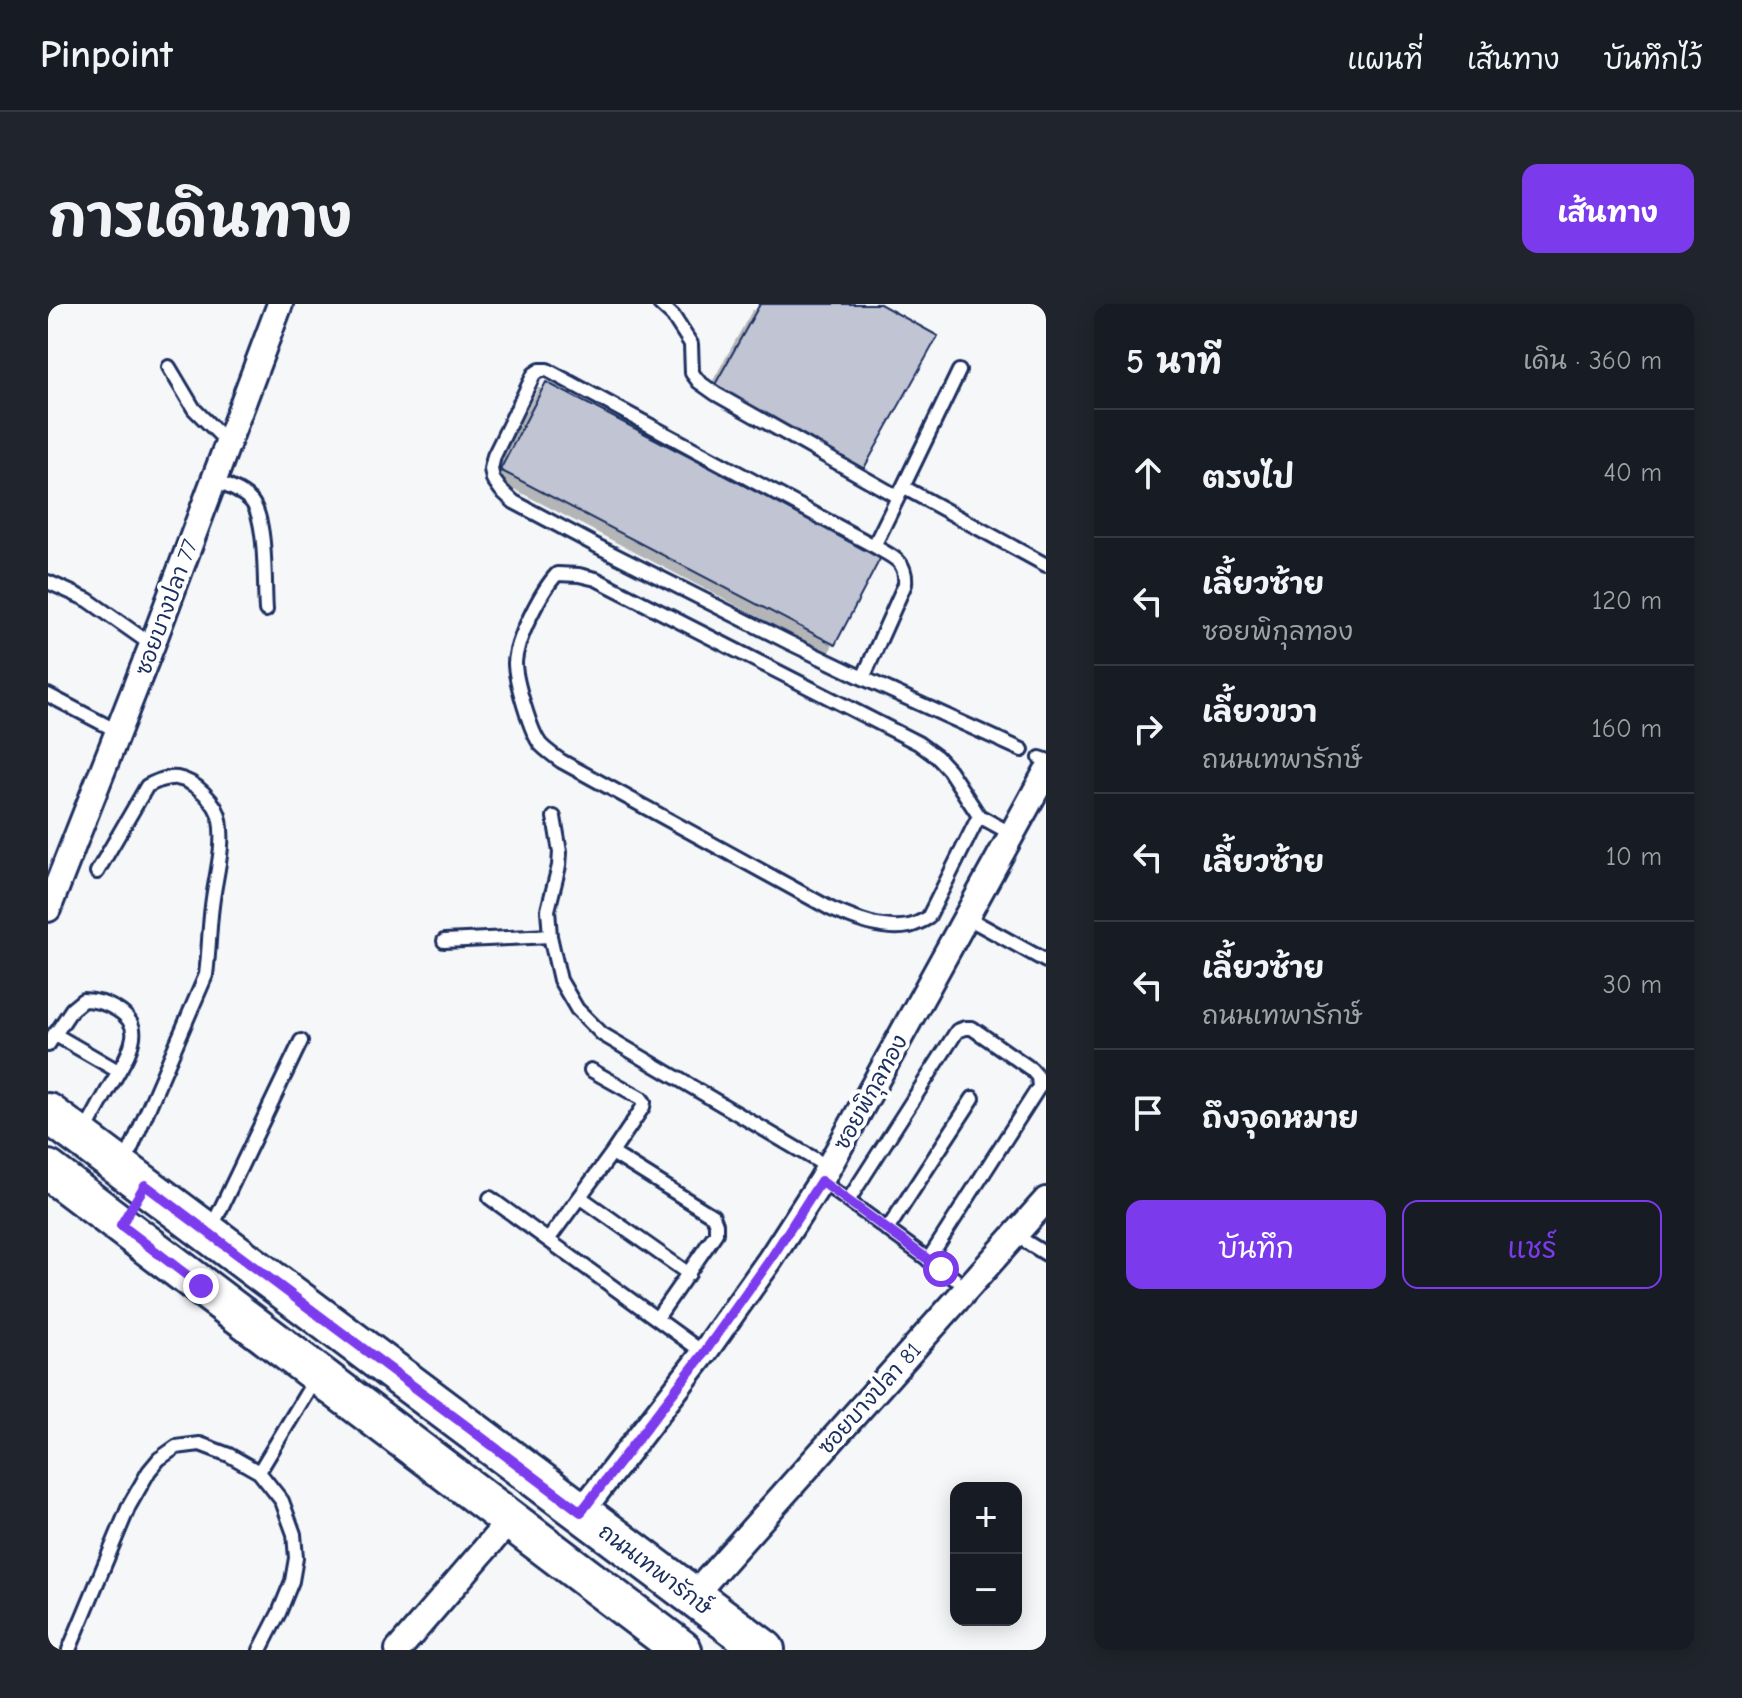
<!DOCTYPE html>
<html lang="th">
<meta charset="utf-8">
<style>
body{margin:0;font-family:"Comic Neue","Playpen Sans Thai",sans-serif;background:#20242c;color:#f1f3f6}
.controls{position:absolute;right:24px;bottom:24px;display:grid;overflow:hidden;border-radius:16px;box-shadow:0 4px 20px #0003}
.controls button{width:72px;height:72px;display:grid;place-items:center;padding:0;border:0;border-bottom:2px solid #363941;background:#171b24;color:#f1f3f6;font:40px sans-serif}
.stop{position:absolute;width:24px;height:24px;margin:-18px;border:6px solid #7c3aed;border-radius:50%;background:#fff}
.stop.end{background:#7c3aed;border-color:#fff;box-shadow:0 2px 8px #0008}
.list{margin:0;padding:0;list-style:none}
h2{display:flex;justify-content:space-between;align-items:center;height:104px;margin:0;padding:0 32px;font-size:34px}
h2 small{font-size:26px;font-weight:400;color:#9ea1a6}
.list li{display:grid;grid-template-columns:52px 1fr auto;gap:24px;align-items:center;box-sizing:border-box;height:128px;padding:0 32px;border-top:2px solid #363941}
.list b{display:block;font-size:30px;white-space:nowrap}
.list p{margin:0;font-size:26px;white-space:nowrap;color:#9ea1a6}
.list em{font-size:26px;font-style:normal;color:#9ea1a6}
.actions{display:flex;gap:16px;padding:24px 32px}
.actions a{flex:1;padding:18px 0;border:2px solid #7c3aed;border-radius:16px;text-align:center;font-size:28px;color:#7c3aed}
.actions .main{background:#7c3aed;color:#fff}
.icon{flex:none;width:44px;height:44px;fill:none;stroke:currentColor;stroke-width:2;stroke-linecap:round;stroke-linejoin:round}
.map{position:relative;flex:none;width:998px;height:1346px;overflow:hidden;border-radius:16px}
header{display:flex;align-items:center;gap:48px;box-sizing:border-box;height:112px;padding:0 40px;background:#171b24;border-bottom:2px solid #363941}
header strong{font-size:38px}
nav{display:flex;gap:44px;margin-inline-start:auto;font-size:28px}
.intro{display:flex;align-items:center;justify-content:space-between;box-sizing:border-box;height:192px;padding:0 48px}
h1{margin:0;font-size:56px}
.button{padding:20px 36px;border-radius:16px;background:#7c3aed;color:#fff;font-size:28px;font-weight:700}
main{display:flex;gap:48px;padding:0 48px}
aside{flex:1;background:#171b24;border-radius:16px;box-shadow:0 4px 20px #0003}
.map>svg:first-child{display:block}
.building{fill:#c0c4d3;stroke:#1b2f5e;stroke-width:2;filter:url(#shadow)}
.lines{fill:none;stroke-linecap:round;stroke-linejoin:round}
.service-casing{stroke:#1b2f5e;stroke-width:18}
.minor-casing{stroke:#1b2f5e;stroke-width:30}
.primary-casing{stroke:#1b2f5e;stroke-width:44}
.service{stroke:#fff;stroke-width:12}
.minor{stroke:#fff;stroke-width:24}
.primary{stroke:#fff;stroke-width:38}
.route{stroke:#7c3aed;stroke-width:10}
.labels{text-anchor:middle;stroke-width:8;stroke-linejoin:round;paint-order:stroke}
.street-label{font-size:22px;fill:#1b2f5e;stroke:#fff}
</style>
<header>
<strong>Pinpoint</strong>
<nav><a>แผนที่</a><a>เส้นทาง</a><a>บันทึกไว้</a></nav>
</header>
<div class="intro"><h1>การเดินทาง</h1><a class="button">เส้นทาง</a></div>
<main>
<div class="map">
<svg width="998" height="1346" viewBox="0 0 998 1346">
<defs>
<filter id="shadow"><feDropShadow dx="-7" dy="7" stdDeviation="0" flood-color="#0004"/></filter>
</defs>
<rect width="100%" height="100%" fill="#f6f7f9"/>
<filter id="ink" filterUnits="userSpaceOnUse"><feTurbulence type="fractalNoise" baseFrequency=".0125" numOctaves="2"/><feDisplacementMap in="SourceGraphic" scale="16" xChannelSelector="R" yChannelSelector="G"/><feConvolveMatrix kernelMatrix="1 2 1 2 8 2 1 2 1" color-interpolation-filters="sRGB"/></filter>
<g filter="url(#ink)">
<path class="building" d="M712 0H832L890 32 815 166 665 84Z
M498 78 833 253 787 341 452 166Z"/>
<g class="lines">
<defs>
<path id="service" d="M612 0 625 12 643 40 644 69 651 78 668 90 850 193
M121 63 146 105 179 138
M165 176C178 182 195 187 204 198 219 218 216 280 218 306
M855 183 911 67
M0 278 40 296 104 341
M815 374 857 280C859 256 844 253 826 242
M0 391 71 428
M974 446 815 374 742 339 551 243 466 198 453 186 445 175 443 165 446 152 486 70 492 66H499L826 242 855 183 998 261
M992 454 998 456
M931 512 880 614C874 617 867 621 861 622 835 627 806 615 783 605L513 457C506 452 499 447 493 441 483 430 467 375 467 359 468 336 493 287 509 270L531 271 548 275 870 439 889 453 901 466 931 512 964 530
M506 513 512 548 511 562 500 606 502 632 512 676 529 705 554 730 780 863
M49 568 99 482C109 477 118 473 129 474 147 477 169 498 172 516 177 544 167 574 164 602 161 625 161 648 158 671L76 861
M918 613 998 657
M396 637 502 632
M6 730 70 767
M0 741 24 705 35 696C54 696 89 709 85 733 83 748 74 761 67 774 56 792 46 811 36 830
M543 766 593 794 596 798 595 803 564 849
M773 877 907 975
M532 893 641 970
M442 894 656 1049
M800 897 909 727 917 724H924L983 765 990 773 991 783 880 956
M839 926 925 794
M162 927 253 737
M967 931 998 950
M500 936 564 849 665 912 668 920V929L609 1014
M211 1168 267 1075
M21 1346 81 1202 101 1167 111 1155 128 1143 152 1140 181 1151 211 1168 234 1197 246 1230 248 1254 244 1277 231 1309 212 1346"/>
<path id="minor" d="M0 605 104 341 232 0
M533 1208 656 1049 722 956 773 877 998 468
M645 1292 998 896
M350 1346 462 1216"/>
<path id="primary" d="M0 809 717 1346
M0 866 634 1346"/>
</defs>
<use href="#service" class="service-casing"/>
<use href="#minor" class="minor-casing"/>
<use href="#primary" class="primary-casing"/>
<use href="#service" class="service"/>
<use href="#minor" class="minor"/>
<use href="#primary" class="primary"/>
</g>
</g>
<g class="lines" filter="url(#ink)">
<path class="route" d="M153 982 73 921 97 881 533 1208 656 1049 722 956 773 877 893 965"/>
</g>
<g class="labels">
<g class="street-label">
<text transform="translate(118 303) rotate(-70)" y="8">ซอยบางปลา 77</text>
<text transform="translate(822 788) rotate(-61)" y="8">ซอยพิกุลทอง</text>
<text transform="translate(821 1094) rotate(-48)" y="8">ซอยบางปลา 81</text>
<text transform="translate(608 1265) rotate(37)" y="8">ถนนเทพารักษ์</text>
</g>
</g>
</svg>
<div class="controls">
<button>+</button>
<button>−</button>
</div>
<div class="stop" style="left:893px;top:965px"></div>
<div class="stop end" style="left:153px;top:982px"></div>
</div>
<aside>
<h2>5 นาที<small>เดิน · 360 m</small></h2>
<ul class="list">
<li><svg class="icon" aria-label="ahead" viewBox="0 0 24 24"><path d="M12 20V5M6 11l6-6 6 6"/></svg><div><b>ตรงไป</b></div><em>40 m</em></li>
<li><svg class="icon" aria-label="left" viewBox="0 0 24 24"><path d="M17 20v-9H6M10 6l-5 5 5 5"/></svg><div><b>เลี้ยวซ้าย</b><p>ซอยพิกุลทอง</p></div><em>120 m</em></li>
<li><svg class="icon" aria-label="right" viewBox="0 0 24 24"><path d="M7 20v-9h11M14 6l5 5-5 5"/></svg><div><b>เลี้ยวขวา</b><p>ถนนเทพารักษ์</p></div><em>160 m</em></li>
<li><svg class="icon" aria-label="left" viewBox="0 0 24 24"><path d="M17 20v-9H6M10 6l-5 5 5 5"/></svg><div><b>เลี้ยวซ้าย</b></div><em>10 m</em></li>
<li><svg class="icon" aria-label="left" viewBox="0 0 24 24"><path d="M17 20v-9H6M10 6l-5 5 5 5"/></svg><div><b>เลี้ยวซ้าย</b><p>ถนนเทพารักษ์</p></div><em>30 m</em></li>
<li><svg class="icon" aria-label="arrive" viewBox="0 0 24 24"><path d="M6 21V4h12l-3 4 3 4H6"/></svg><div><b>ถึงจุดหมาย</b></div></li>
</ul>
<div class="actions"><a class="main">บันทึก</a><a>แชร์</a></div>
</aside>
</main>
